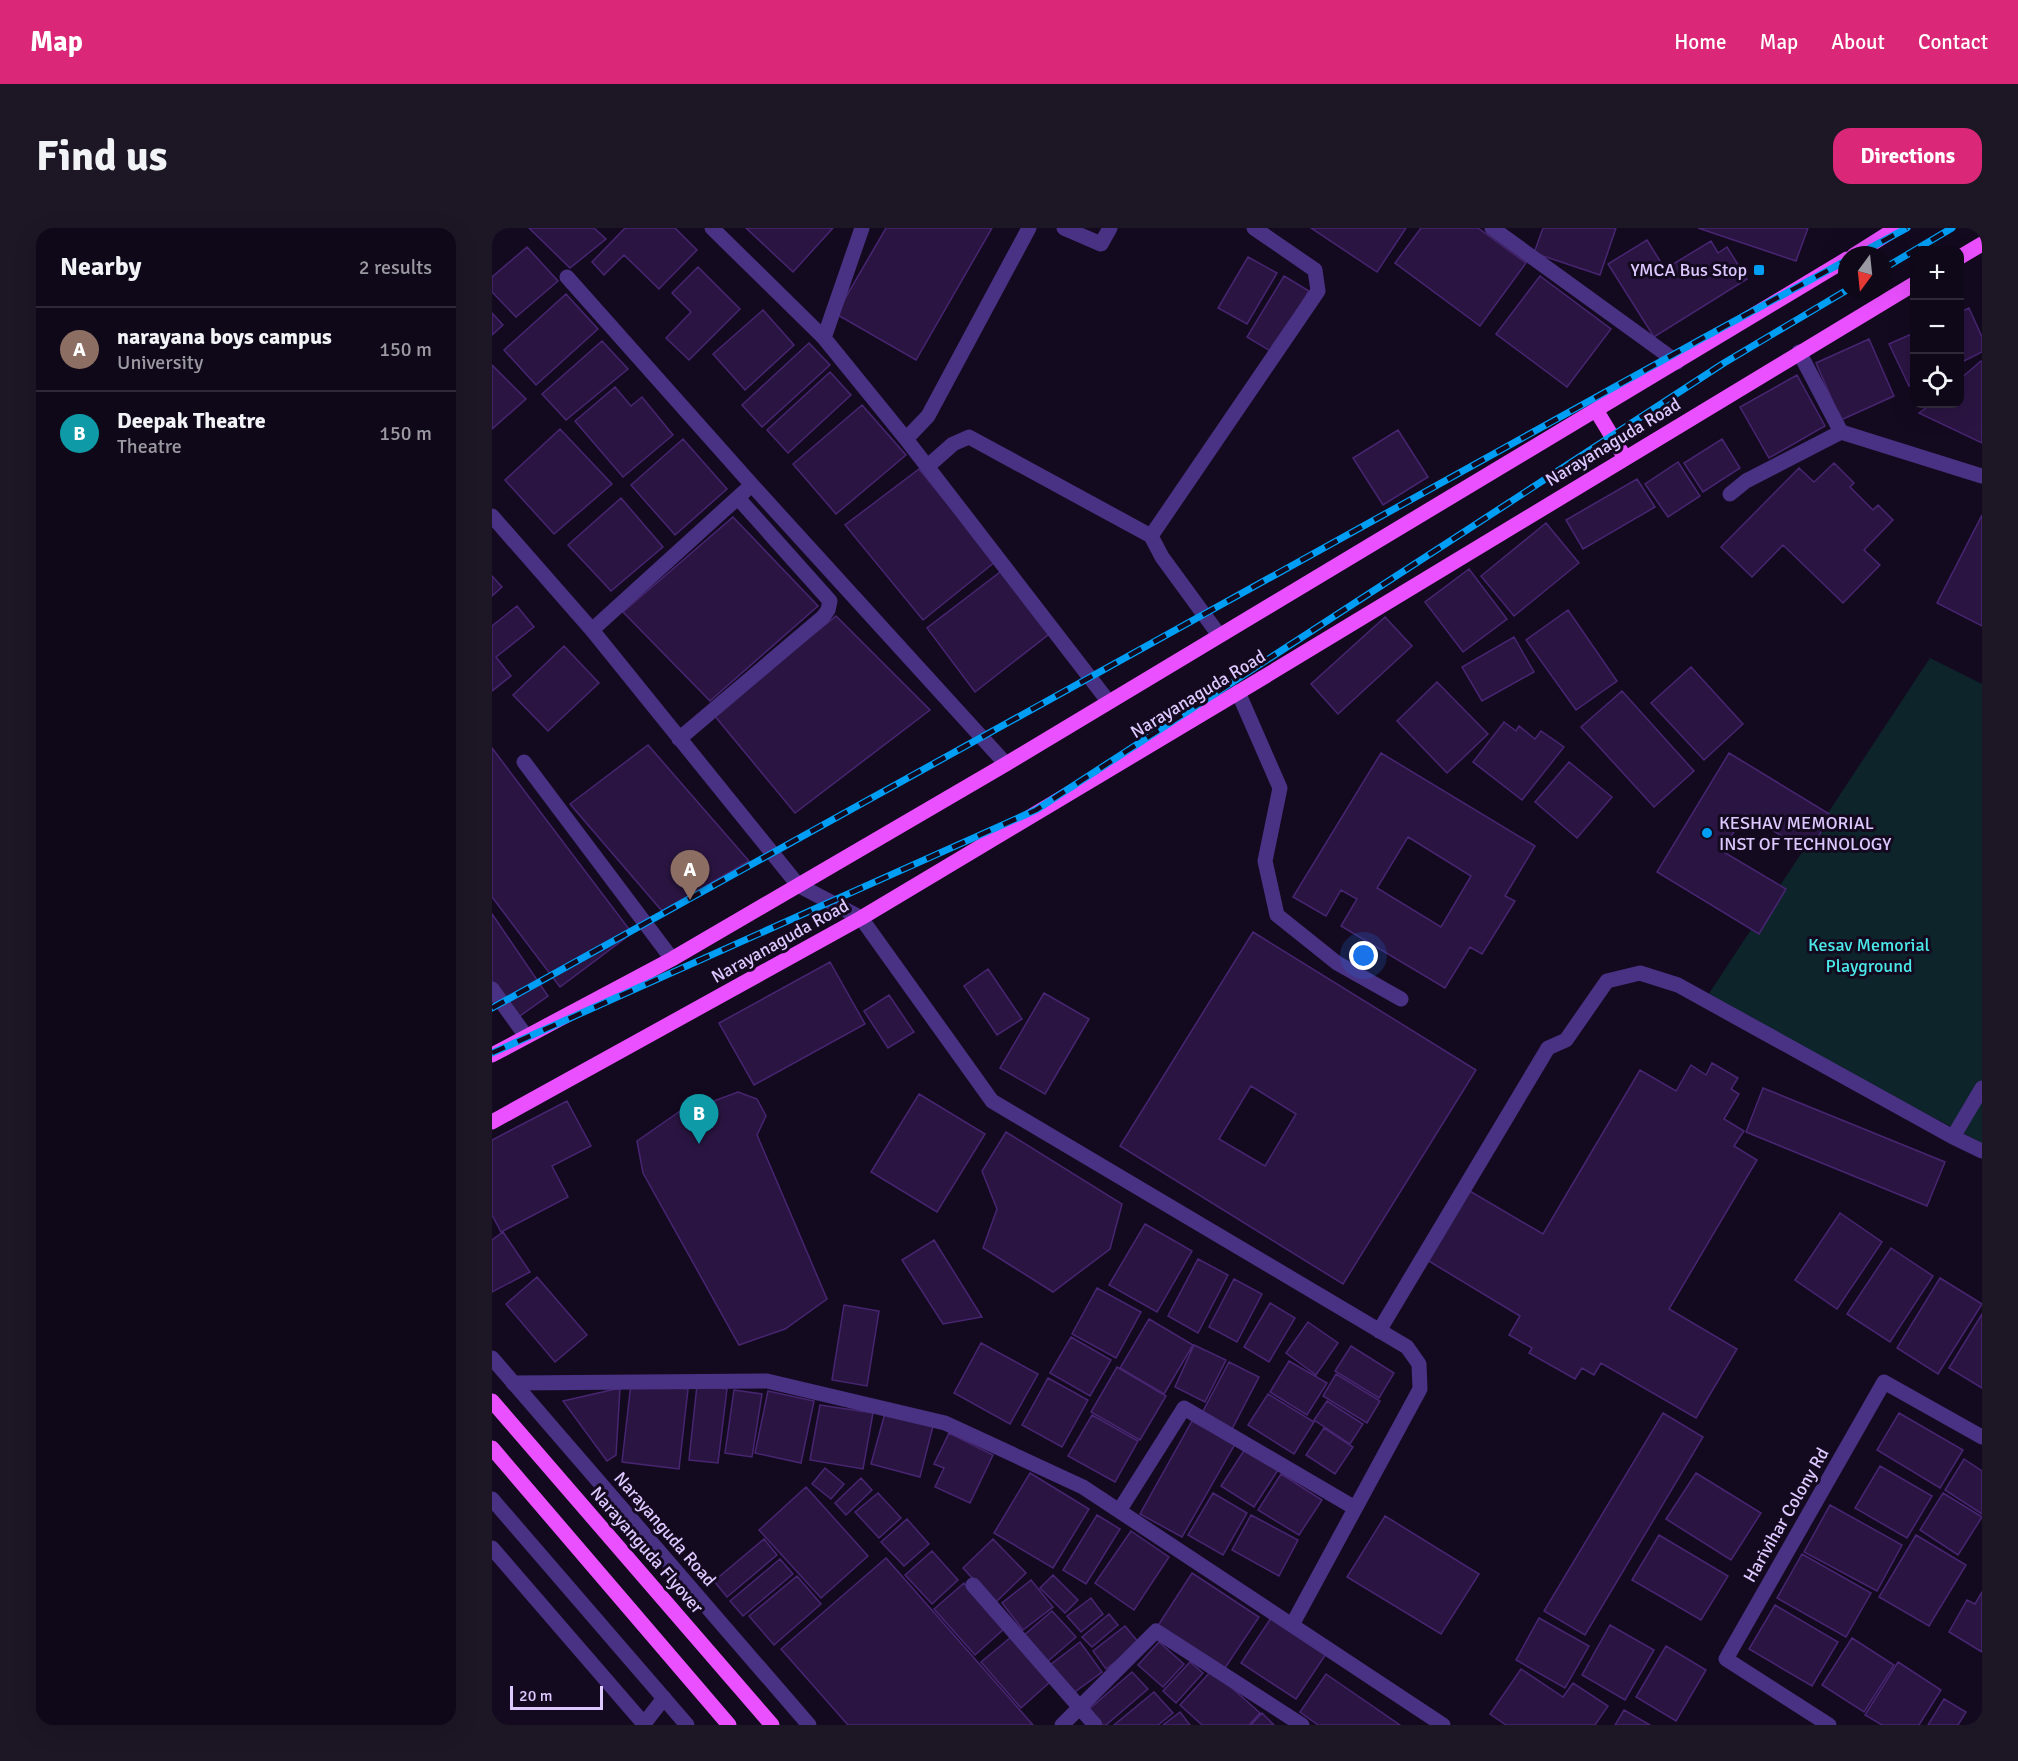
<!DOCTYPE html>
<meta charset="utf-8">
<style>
body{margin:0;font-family:Signika,sans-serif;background:#1d1625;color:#f1f3f6}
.controls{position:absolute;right:18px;top:18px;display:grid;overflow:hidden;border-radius:12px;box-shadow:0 6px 24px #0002}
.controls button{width:54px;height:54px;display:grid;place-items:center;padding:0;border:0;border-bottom:2px solid #2f2937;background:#0f0818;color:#f1f3f6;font:30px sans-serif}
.compass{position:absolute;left:1346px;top:18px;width:54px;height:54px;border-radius:50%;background:#0f0818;box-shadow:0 6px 24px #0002;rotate:195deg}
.scale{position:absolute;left:18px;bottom:15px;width:93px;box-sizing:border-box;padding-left:6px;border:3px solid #ddc9ff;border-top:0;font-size:16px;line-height:21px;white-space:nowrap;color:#ddc9ff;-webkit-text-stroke:4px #140a20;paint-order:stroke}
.you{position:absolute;left:872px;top:728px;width:21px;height:21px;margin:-15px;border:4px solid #fff;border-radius:50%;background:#1a73e8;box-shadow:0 0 0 9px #1a73e833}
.badge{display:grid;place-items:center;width:39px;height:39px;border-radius:50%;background:#db2777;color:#fff;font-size:20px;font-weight:700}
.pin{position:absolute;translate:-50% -50px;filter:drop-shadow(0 2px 3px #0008)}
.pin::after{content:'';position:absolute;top:32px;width:21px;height:18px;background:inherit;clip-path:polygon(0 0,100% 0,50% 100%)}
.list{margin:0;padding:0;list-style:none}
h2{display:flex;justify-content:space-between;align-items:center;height:78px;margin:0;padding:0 24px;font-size:26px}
h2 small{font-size:20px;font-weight:400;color:#9b9aa2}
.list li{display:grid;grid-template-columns:39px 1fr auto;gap:18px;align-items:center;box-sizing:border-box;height:84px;padding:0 24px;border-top:2px solid #2f2937}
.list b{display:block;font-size:22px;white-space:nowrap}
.list p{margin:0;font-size:20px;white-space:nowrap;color:#9b9aa2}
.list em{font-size:20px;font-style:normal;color:#9b9aa2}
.icon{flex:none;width:33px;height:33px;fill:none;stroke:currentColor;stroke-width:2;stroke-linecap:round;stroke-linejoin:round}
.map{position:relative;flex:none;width:1490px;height:1497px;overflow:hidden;border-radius:18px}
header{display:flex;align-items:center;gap:36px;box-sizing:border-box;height:84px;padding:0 30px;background:#db2777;color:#fff}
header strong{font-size:28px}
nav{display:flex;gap:33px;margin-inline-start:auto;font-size:21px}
.intro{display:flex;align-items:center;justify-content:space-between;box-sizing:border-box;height:144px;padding:0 36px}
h1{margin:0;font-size:42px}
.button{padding:15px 27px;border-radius:18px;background:#db2777;color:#fff;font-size:21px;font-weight:700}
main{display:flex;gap:36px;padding:0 36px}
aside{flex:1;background:#0f0818;border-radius:18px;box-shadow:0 6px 24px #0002}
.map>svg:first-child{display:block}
.green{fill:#0d242a}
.building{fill:#2a1542;stroke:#472571;stroke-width:1.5;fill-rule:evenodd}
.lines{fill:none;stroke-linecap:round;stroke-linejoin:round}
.service{stroke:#493183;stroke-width:15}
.minor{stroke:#493183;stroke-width:15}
.tertiary{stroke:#493183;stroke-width:15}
.primary{stroke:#ea50ff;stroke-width:15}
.rail-casing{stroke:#009ef4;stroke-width:7}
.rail{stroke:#140a20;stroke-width:4.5;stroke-dasharray:14;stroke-linecap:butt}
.poi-dot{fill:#009ef4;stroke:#140a20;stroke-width:2}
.labels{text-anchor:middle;stroke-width:6;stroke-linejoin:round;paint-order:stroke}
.poi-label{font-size:18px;fill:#ddc9ff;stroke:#140a20;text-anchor:end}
.street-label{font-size:18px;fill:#ddc9ff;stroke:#140a20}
.park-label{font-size:18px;fill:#4be9e9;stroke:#140a20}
</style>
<header>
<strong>Map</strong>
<nav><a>Home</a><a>Map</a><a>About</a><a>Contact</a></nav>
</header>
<div class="intro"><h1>Find us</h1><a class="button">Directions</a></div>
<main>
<aside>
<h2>Nearby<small>2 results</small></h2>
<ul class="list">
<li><span class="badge" style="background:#8d6e63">A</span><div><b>narayana boys campus</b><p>University</p></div><em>150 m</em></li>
<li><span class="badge" style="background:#0f9aa8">B</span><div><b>Deepak Theatre</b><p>Theatre</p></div><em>150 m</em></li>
</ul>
</aside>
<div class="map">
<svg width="1490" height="1497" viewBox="0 0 1490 1497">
<rect width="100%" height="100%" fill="#140a20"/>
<path class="green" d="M1438 430 1490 456V915L1214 770Z"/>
<path class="building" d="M37 0H102L114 11 78 40Z
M133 0H183L205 22 167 61 132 27 112 47 100 34Z
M254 0H341L301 44Z
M394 0H500L424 132 344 86Z
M819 0H914L885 44Z
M929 0H986L1034 35 988 98 903 35Z
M1051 0H1124L1108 47 1042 25Z
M1206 0H1316L1304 33Z
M1155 12 1173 41 1219 13 1226 25 1235 19 1255 51 1162 109 1116 36Z
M35 19 66 53 24 89 0 64V49Z
M756 29 785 45 755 96 726 80Z
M206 39 248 81 197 132 174 110 199 84 180 65Z
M792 48 817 63 780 124 755 109Z
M1048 48 1119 101 1075 159 1004 106Z
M74 66 106 101 44 157 12 122Z
M1477 80 1490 109V124L1468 135V84Z
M271 82 302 117 253 162 221 126Z
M0 85 11 97 0 107Z
M1422 105V155L1417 158 1397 116Z
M1377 111 1402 168 1349 192 1324 135Z
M110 113 136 141 74 192 50 166Z
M317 115 338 137 270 199 250 177Z
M1489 133 1490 134V215L1427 185 1439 176H1468V151Z
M0 137 34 171 0 201Z
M338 144 359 167 296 225 275 202Z
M1305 147 1333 198 1277 230 1248 179Z
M123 159 139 178 150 169 181 207 131 249 83 193Z
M370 177 414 227 344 286 301 236Z
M68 201 120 256 62 306 13 252Z
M906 202 936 249 891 277 861 230Z
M191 211 235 261 183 307 139 257Z
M1230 211 1248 240 1211 264 1192 235Z
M1186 234 1208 268 1176 289 1153 256Z
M1342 235 1362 255 1358 259 1381 282 1386 277 1401 292 1372 322 1388 337 1351 375 1291 317 1260 349 1229 319 1307 240 1322 254Z
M427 241 503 334 431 392 353 297Z
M1145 251 1163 279 1091 321 1074 292Z
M129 270 171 319 119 363 76 317Z
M1490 287V398L1445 375Z
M241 289 326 378 218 473 131 384Z
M1054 295 1087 335 1022 388 989 348Z
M512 341 561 403 483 464 435 400Z
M977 341 1015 391 971 424 933 374Z
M0 348 10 359 0 368Z
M25 378 42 399 4 429 19 448 0 463V398Z
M1076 382 1125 453 1084 482 1034 412Z
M344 388 438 482 303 585 222 487Z
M893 389 920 418 846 486 819 456Z
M1022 409 1042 444 990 473 970 439Z
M72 418 107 455 56 503 21 467Z
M1199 439 1251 496 1212 532 1159 475Z
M945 454 996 506 955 545 905 493Z
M1130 463 1202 543 1162 579 1089 499Z
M1012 494 1024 503 1027 498 1043 511 1049 503 1072 519 1030 572 981 534Z
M156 517 257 633 170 683 78 576Z
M0 520 140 705 68 759 0 669Z
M889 525 1043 618 1013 668 1023 673 990 726 978 719 953 760 849 698 865 671 849 662 834 688 801 669ZM916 609 979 648 949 699 885 660Z
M1237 525 1339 587 1317 624 1253 586 1230 623 1294 661 1267 706 1165 644Z
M1077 534 1120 569 1085 610 1043 574Z
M0 686 56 768 25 790 0 753Z
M761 704 984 842 851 1056 628 918ZM759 858 804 886 773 938 727 911Z
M338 734 373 796 262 857 227 795Z
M496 741 530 791 505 807 472 758Z
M552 765 597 791 553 866 508 840Z
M397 767 422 804 396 820 372 783Z
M1220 835 1246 850 1239 861 1247 866 1232 891 1252 903 1242 918 1265 932 1177 1081 1245 1121 1204 1190 1109 1135 1102 1147 1090 1140 1083 1151 1037 1125 1040 1120 1017 1107 1028 1088 930 1029 971 959 1051 1006 1148 842 1184 863 1199 837 1214 847Z
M1271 860 1453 934 1435 978 1254 904Z
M246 864 265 871 274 888 265 907 335 1071 293 1101 247 1117 151 945 145 913 204 872 214 876Z
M427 866 493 906 445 984 379 944Z
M75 873 99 918 60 938 76 969 9 1004 0 987V912Z
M514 904 630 976 618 1021 561 1064 491 1020 505 981 490 943Z
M1348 985 1390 1014 1345 1081 1303 1052Z
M653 996 700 1023 665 1084 617 1057Z
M11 1004 38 1044 0 1064V1012Z
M442 1012 490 1089 451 1096 410 1032Z
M1399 1020 1441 1048 1398 1114 1355 1086Z
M706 1031 736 1047 706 1105 676 1088Z
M45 1049 95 1107 63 1134 14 1076Z
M1448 1050 1490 1076 1446 1146 1405 1120Z
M742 1051 770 1066 745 1114 717 1099Z
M605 1060 649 1084 624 1130 580 1106Z
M778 1075 803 1090 777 1134 752 1119Z
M352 1077 387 1083 375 1158 340 1152Z
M1490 1086V1160L1457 1140Z
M657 1091 701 1117 672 1166 628 1140Z
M816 1094 846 1115 824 1147 794 1125Z
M579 1109 619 1132 598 1168 558 1145Z
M489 1115 546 1146 518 1196 462 1165Z
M702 1117 734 1132 713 1174 683 1159Z
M859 1118 902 1145 887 1170 843 1143Z
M797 1133 835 1155 815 1187 778 1164Z
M737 1134 767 1149 740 1201 710 1185Z
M625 1139 674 1168 648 1212 599 1184Z
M844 1146 888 1173 875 1195 831 1168Z
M556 1150 596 1172 570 1219 530 1197Z
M139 1155 196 1161 187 1241 130 1234Z
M205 1157 235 1161 226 1235 197 1232Z
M128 1160 124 1227 115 1233 71 1173Z
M242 1162 270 1166 260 1229 233 1225Z
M276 1163 322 1173 309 1235 263 1225Z
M776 1166 822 1194 802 1226 756 1197Z
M835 1173 871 1196 858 1216 822 1192Z
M328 1177 381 1185 371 1241 318 1232Z
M393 1185 441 1198 428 1249 379 1236Z
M1171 1185 1211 1209 1093 1407 1052 1383Z
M1407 1185 1471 1222 1448 1260 1385 1222Z
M600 1187 646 1213 623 1254 576 1228Z
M700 1193 743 1216 690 1309 648 1286Z
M832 1200 861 1219 843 1246 814 1227Z
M457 1205 501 1227 478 1275 443 1259 452 1240 442 1236Z
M753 1221 786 1242 762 1279 729 1258Z
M1472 1231 1490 1243V1286L1453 1262Z
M1388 1238 1440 1268 1415 1310 1363 1280Z
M333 1240 352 1256 339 1271 320 1256Z
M538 1245 597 1281 561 1340 502 1305Z
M1204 1245 1269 1285 1239 1332 1174 1291Z
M789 1246 830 1272 807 1307 766 1282Z
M369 1250 380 1262 354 1287 343 1275Z
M314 1259 376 1328 329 1370 267 1302Z
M386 1265 409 1290 387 1310 363 1284Z
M721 1265 755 1285 731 1327 696 1307Z
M1451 1265 1490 1289 1466 1327 1428 1302Z
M1338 1277 1410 1317 1385 1363 1312 1324Z
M605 1287 628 1301 594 1356 571 1342Z
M759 1287 806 1312 787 1348 740 1322Z
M893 1288 987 1346 949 1406 855 1349Z
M415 1291 437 1316 412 1338 389 1314Z
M639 1303 677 1329 642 1382 603 1355Z
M1167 1307 1236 1348 1209 1392 1140 1352Z
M1424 1307 1474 1337 1437 1398 1387 1369Z
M272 1311 285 1327 235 1369 222 1353Z
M501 1311 534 1345 503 1375 471 1340Z
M440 1323 466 1352 440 1376 413 1347Z
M1310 1326 1379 1365 1354 1409 1285 1370Z
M394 1330 541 1497H356L289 1421Z
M288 1331 301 1346 251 1388 238 1373Z
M700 1345 767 1389 731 1443 665 1399Z
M561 1347 586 1372 573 1385 548 1360Z
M305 1348 329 1376 282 1417 257 1388Z
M539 1352 561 1379 531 1402 510 1375Z
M472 1355 513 1400 483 1427 442 1381Z
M1490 1364V1424L1457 1404 1475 1372 1483 1376Z
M599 1370 611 1386 589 1404 575 1388Z
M1283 1377 1346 1414 1320 1458 1257 1421Z
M560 1383 584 1409 555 1434 531 1408Z
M617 1386 626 1397 600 1419 590 1409Z
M779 1390 834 1426 804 1471 749 1435Z
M1047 1390 1097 1418 1073 1460 1024 1432Z
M1118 1397 1162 1422 1133 1472 1090 1447Z
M633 1398 647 1415 614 1441 601 1423Z
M519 1409 558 1454 529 1480 489 1434Z
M1360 1410 1402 1437 1372 1484 1330 1457Z
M588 1414 610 1444 580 1466 558 1437Z
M667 1414 692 1436 671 1459 646 1437Z
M1174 1418 1214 1442 1184 1493 1144 1469Z
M698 1434 711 1445 684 1475 671 1463Z
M1406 1434 1449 1462 1427 1497H1390L1373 1487Z
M1029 1441 1071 1469 1081 1455 1116 1478 1103 1497H1014L998 1486Z
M720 1442 768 1485 757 1497H710L688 1477Z
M640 1444 656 1461 614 1497H609L596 1482Z
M834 1446 908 1497H826L808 1484Z
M662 1464 681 1485 666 1497H622Z
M1452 1471 1474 1484 1466 1497H1436Z
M1132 1482 1158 1497H1123Z
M688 1484 698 1497H671Z
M770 1485 782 1497H759Z"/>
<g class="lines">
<path class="service" d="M1238 266 1254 253 1349 204
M746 464 788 560 773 633 785 687 845 735 909 771
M0 761 34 808
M1461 909 1490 923
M887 1103 1056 820 1074 812 1115 753 1148 745 1186 757 1461 909 1490 860
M0 1320 152 1496
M151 1497 172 1470"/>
<path class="minor" d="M220 0 332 110 414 211 616 473
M572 0 609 16 618 0
M1000 0 1185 134
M75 49 260 257 514 536
M332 110 370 0
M1307 124 1349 204 1490 248
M414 211 436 188 537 0
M436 238 461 216 477 209 659 308
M0 288 100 402 306 657 369 690 500 873 915 1119 927 1136 928 1161 800 1397
M100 402 253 263
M727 407 670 329 659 308 826 63 823 42 762 0
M187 511 331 389 336 382 338 373 246 270
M32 534 180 731
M21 1155 275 1153 453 1195 591 1259 951 1497
M627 1283 692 1180 863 1280
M481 1357 603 1497
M570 1497 664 1403 810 1497
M1337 1497 1234 1431 1392 1154 1490 1209"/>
<path class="tertiary" d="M0 1130 317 1497
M0 1271 195 1497"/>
<path class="primary" d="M1362 27 1405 0
M1468 29 1490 16
M1104 182 1133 230
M0 827 180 731 514 536 1355 31
M0 894 369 690 767 452 1422 56
M0 1173 280 1497
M0 1220 237 1497"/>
<defs>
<path id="rail" d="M1365 27 1415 0
M1391 41 1460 0
M0 780 1213 109 1355 32
M0 825 544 582 1232 135 1355 62"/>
</defs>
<use href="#rail" class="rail-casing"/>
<use href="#rail" class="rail"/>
</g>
<g class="poi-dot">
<rect x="1261" y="36" width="12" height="12" rx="3"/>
<circle cx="1215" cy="605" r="6"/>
</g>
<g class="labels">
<g class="poi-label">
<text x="1255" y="48">YMCA Bus Stop</text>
<text x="1227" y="601" text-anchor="start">KESHAV MEMORIAL<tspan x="1227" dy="21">INST OF TECHNOLOGY</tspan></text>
</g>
<g class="street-label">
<text transform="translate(1121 214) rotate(-31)" y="6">Narayanaguda Road</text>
<text transform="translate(706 466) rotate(-31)" y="6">Narayanaguda Road</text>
<text transform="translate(288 713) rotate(-29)" y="6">Narayanaguda Road</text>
<text transform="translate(1294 1287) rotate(-60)" y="6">Harivihar Colony Rd</text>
<text transform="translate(173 1301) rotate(49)" y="6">Narayanguda Road</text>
<text transform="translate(155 1322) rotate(49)" y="6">Narayanguda Flyover</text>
</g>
<g class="park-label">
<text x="1377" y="723">Kesav Memorial<tspan x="1377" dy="21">Playground</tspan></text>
</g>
</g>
</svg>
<div class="controls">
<button>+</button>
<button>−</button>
<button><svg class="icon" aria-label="locate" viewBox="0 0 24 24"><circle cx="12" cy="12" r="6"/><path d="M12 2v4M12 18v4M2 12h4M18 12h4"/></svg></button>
</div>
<svg class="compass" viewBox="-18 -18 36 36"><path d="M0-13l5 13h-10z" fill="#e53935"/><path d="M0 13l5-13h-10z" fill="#9b9aa2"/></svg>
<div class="scale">20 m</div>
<div class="you"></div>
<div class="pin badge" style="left:198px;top:672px;background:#8d6e63">A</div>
<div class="pin badge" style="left:207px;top:916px;background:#0f9aa8">B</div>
</div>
</main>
